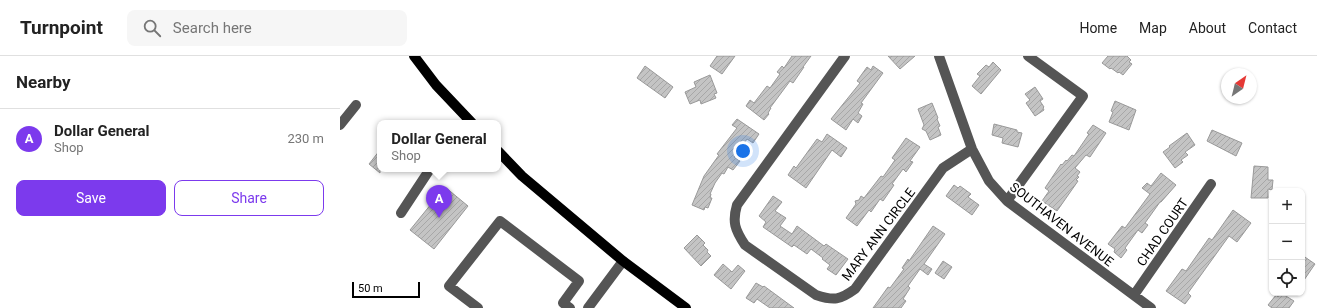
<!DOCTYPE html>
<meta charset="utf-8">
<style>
body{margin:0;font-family:Roboto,sans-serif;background:#f6f6f6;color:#222}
.controls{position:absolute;right:12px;bottom:12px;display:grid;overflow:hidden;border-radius:8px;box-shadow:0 1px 3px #0004}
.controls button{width:36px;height:36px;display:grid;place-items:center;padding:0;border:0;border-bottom:1px solid #e0e0e0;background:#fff;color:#222;font:20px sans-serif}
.compass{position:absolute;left:881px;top:12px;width:36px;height:36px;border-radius:50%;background:#fff;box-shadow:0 1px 3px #0004;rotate:35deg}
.scale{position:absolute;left:12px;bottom:10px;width:68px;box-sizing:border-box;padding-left:4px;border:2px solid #000;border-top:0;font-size:11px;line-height:14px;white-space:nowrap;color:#000;-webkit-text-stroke:3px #fff;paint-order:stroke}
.you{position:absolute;left:403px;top:95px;width:14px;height:14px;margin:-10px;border:3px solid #fff;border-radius:50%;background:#1a73e8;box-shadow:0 0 0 6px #1a73e833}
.badge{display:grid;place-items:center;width:26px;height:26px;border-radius:50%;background:#7c3aed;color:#fff;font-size:13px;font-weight:700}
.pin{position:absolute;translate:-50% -33px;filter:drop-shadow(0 1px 2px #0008)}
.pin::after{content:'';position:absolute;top:21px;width:14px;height:12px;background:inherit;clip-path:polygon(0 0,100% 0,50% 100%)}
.popup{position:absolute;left:37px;top:64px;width:124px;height:52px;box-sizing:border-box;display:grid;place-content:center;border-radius:8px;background:#fff;filter:drop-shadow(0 1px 3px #0005);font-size:13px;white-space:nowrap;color:#767676}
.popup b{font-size:15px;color:#222}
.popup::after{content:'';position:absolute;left:50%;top:100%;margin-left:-8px;border:8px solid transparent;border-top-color:#fff}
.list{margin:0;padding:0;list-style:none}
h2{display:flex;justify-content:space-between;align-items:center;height:52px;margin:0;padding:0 16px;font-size:17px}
h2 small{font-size:13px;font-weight:400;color:#767676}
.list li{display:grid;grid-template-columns:26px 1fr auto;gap:12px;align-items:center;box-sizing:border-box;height:60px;padding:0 16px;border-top:1px solid #e0e0e0}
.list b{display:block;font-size:15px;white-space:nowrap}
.list p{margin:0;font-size:13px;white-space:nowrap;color:#767676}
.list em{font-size:13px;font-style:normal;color:#767676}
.actions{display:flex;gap:8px;padding:12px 16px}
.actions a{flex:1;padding:9px 0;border:1px solid #7c3aed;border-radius:8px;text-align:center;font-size:14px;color:#7c3aed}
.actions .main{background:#7c3aed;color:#fff}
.icon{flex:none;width:22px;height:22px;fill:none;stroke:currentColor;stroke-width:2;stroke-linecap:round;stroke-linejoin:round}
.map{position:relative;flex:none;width:977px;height:252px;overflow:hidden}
header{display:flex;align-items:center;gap:24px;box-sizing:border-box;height:56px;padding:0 20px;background:#fff;border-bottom:1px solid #e0e0e0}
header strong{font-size:19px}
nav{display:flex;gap:22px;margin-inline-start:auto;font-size:14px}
.search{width:280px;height:36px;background:#f6f6f6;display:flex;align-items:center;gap:10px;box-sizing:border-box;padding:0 14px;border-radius:8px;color:#767676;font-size:15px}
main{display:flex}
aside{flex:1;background:#fff}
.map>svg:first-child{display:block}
.building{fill:url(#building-hatch);stroke:#999}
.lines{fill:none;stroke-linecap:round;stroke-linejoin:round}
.minor{stroke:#555;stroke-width:10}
.major{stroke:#000;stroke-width:10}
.labels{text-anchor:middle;stroke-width:4;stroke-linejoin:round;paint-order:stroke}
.street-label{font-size:13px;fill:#000;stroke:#fff}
</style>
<header>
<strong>Turnpoint</strong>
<div class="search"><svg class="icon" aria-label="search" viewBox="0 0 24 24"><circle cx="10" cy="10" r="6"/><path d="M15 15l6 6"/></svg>Search here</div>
<nav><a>Home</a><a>Map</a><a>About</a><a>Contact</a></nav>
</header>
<main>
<aside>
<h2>Nearby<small></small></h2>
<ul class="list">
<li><span class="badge">A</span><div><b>Dollar General</b><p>Shop</p></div><em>230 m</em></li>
</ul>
<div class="actions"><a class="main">Save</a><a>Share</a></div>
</aside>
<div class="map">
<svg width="977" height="252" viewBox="0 0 977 252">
<defs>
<pattern id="building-hatch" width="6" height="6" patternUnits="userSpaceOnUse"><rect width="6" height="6" fill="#c4c4c4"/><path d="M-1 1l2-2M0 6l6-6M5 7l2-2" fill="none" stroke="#a7a7a7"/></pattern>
</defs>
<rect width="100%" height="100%" fill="#fff"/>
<path class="building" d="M377 0H395L382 18 370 10Z
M452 0H471L463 11H464L453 27 450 25 430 52H431L428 57 429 58 424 64 406 50 410 44 414 47 427 30 430 32 440 18 437 16 442 10 444 12Z
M548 0H575L560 13Z
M768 0H787L791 4 789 6 792 8 783 19 779 16 778 17 771 12 770 13 762 7Z
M653 6 661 14 641 38 632 30 640 20 637 18 646 9 649 11Z
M305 10 333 31 325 42 297 22Z
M533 10 543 17 521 47 523 48 518 57 522 60 518 67 513 63 506 74 491 63 520 27 517 25 527 11 531 14Z
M370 19 377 37 374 38 376 42 361 48 360 44 350 48 345 36 356 31 354 26Z
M695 31 703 43 700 45 704 51 703 52 704 54 695 60 686 47 690 44 685 38Z
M775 45 796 54 789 74 769 66 773 56 771 55Z
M592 47 598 62 597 63 600 70 598 71 601 79 590 84 586 75 582 73 584 69 578 53Z
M397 63 419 78 413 87 407 83 394 101 400 105 393 114 388 111 384 118 382 117 375 127 370 138H371L370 142H372L368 152 365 151 364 154 352 149 364 120 379 99 377 98 397 72 392 69Z
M654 68 677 74V76L682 77 678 91 662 87 663 82 652 79Z
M753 69 766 77 750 101 746 99 735 112 740 116 737 120 739 121 736 124 738 125 717 155 702 145 709 135 705 132 721 108 722 109 726 104 727 105 732 99 734 100 749 78 747 77Z
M872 74 902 87 896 100 867 85Z
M847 77 855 89 845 96 848 99 841 104 843 106 835 112 823 96 830 91 829 90Z
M487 78 507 92 501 101 492 94 466 132 448 119 454 110 456 112 477 83 482 86Z
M566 82 580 91 570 105 573 106 566 116 563 113 552 128 554 129 543 145 540 143 531 156 529 154 517 170 506 162 516 148 515 145 519 144 521 140 524 142 541 120 543 121 555 104 552 102Z
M40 94V117L29 108Z
M914 110 928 111V124H933L932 134 928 133V142H911Z
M821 117 836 129 821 146H820L805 167 808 169 802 177 798 174 785 192 787 194 781 202 774 196 775 193 768 188 782 170 785 172 810 138 802 132 807 127 811 130Z
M614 129 618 132 620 130 631 138 628 141 639 149 632 159 606 140Z
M105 131 128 150 94 193 70 174Z
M433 140 442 146 435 155 446 162 440 170 452 178 457 170 484 190 486 188 508 203 496 219 487 213 490 209 482 203 483 202 471 193 467 198 454 189 452 191 423 171 426 166 419 160Z
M893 154 911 167 897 186 889 180 848 237 851 240 845 248 826 235 842 213 846 215 869 182 872 184Z
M593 170 605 178 584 208 592 213 588 219 580 213 568 230 570 232 563 243 566 245 561 252H533L548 231 550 232 564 213 562 212 568 203 569 205Z
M357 179 365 187 363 189 368 194 367 196 371 200 361 210 344 192Z
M962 199 975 208 962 227Z
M603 205 612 211 604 223 595 217Z
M383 208 392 216 398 209 405 215 391 233 374 219Z
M416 227 423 231 424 230 454 252H430L417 243 414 247 406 242Z
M941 237 954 245 949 252H932L928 249 936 239 938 241Z"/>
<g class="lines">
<path class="minor" d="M505 0 397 149C392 166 395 174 405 189L476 239C494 245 500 244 515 233L603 112 632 93
M599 0 632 93 649 125 667 145 811 252
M0 69 16 49
M667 145 743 40 688 0
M61 157 90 113
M794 239 871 128
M138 252 109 230 160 165 239 225 223 247 230 252
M248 252 283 205"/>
<path class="major" d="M74 0 96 29 132 67
M158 95 182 120 283 205 346 252"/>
</g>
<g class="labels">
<g class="street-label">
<text transform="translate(722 168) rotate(38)" y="5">SOUTHAVEN AVENUE</text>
<text transform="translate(822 176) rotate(-55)" y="5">CHAD COURT</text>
<text transform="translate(538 178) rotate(-53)" y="5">MARY ANN CIRCLE</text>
</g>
</g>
</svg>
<div class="controls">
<button>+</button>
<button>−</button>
<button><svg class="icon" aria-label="locate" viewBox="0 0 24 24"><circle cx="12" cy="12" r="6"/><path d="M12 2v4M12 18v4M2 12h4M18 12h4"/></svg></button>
</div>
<svg class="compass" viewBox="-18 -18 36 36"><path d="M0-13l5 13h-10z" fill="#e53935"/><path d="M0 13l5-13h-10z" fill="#767676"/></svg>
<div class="scale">50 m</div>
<div class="you"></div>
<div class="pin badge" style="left:99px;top:162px">A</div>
<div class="popup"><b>Dollar General</b>Shop</div>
</div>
</main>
